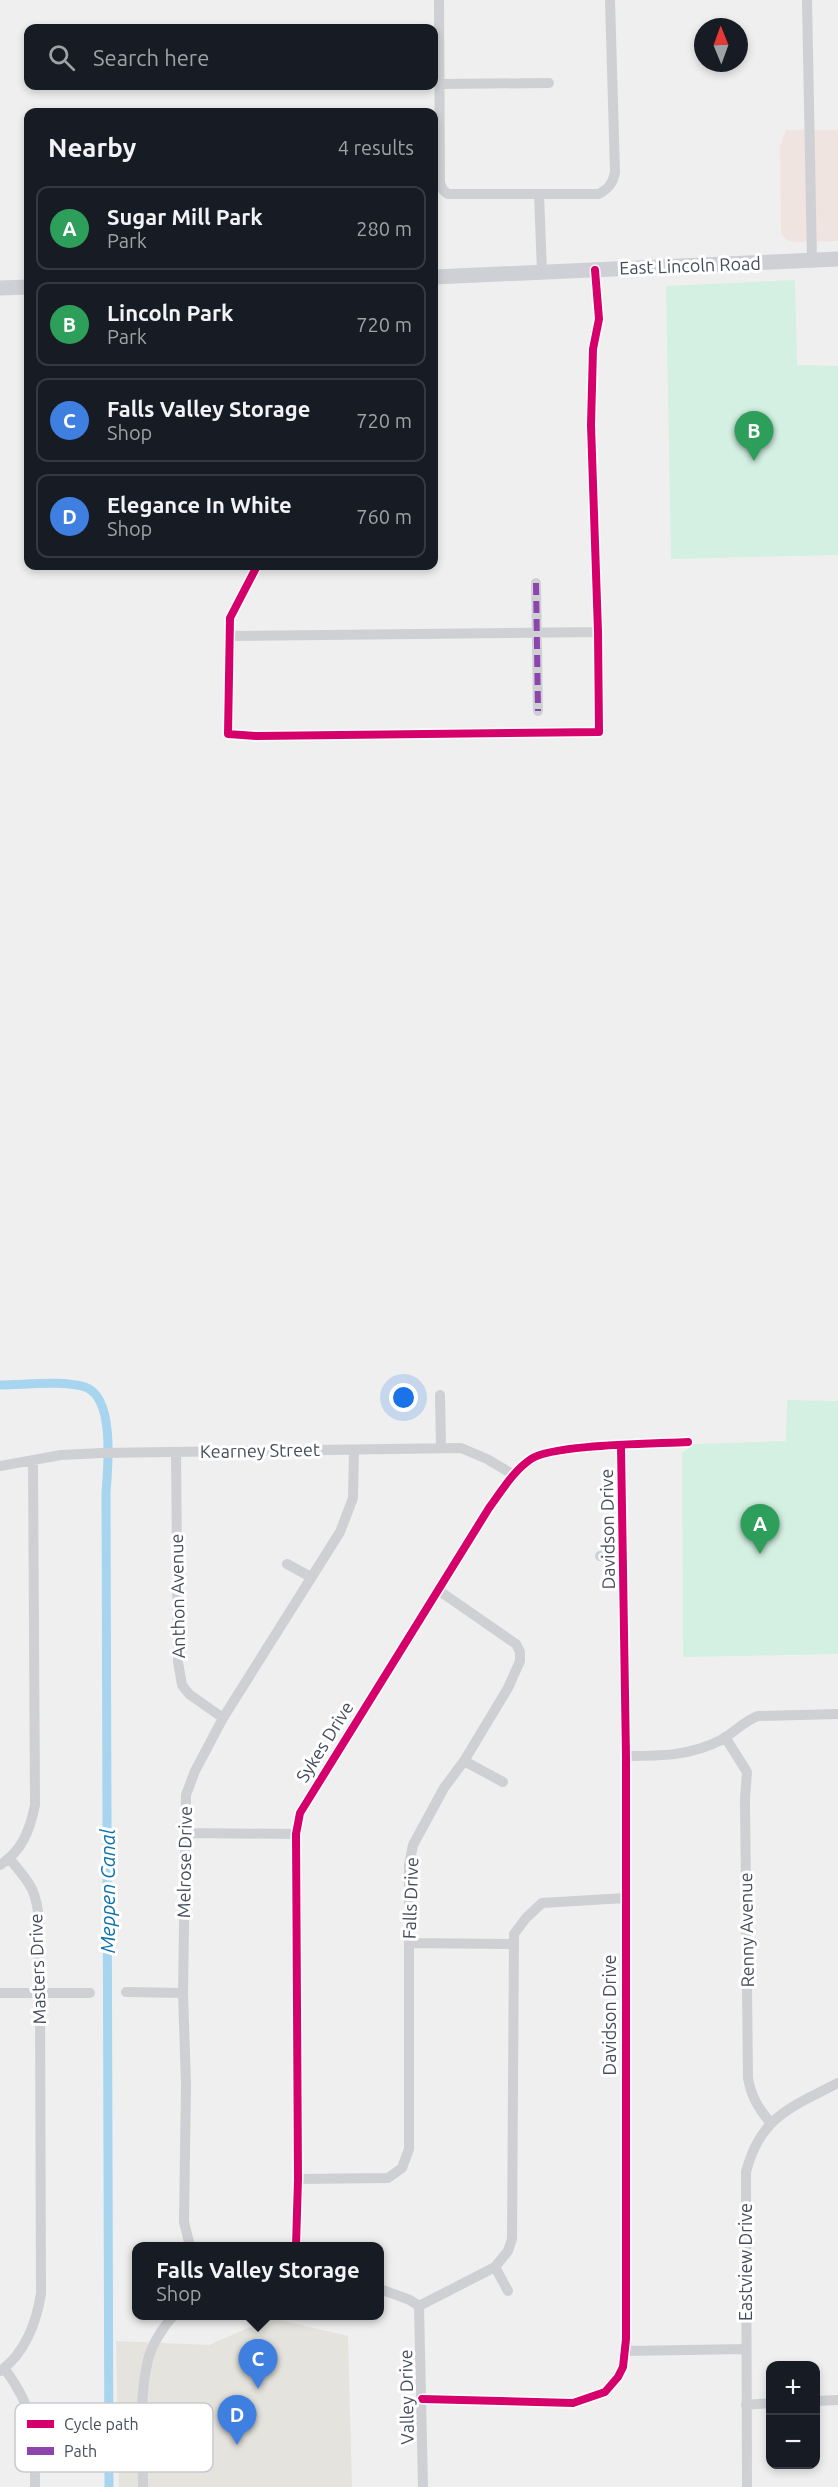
<!DOCTYPE html>
<meta charset="utf-8">
<style>
body{margin:0;font-family:Ubuntu,sans-serif;background:#20242c;color:#f1f3f6}
.controls{position:absolute;right:18px;bottom:18px;display:grid;overflow:hidden;border-radius:12px;box-shadow:0 3px 9px #0003}
.controls button{width:54px;height:54px;display:grid;place-items:center;padding:0;border:0;border-bottom:2px solid #363941;background:#171b24;color:#f1f3f6;font:30px sans-serif}
.compass{position:absolute;left:694px;top:18px;width:54px;height:54px;border-radius:50%;background:#171b24;box-shadow:0 3px 9px #0003;rotate:359deg}
.you{position:absolute;left:404px;top:1398px;width:21px;height:21px;margin:-15px;border:4px solid #fff;border-radius:50%;background:#1a73e8;box-shadow:0 0 0 9px #1a73e833}
.badge{display:grid;place-items:center;width:39px;height:39px;border-radius:50%;background:#b45309;color:#fff;font-size:20px;font-weight:700}
.pin{position:absolute;translate:-50% -50px;filter:drop-shadow(0 2px 3px #0008)}
.pin::after{content:'';position:absolute;top:32px;width:21px;height:18px;background:inherit;clip-path:polygon(0 0,100% 0,50% 100%)}
.popup{position:absolute;left:132px;top:2242px;width:252px;height:78px;box-sizing:border-box;display:grid;place-content:center;border-radius:12px;background:#171b24;filter:drop-shadow(0 2px 4px #0005);font-size:20px;white-space:nowrap;color:#9ea1a6}
.popup b{font-size:22px;color:#f1f3f6}
.popup::after{content:'';position:absolute;left:50%;top:100%;margin-left:-12px;border:12px solid transparent;border-top-color:#171b24}
.list{margin:0;padding:0;list-style:none}
h2{display:flex;justify-content:space-between;align-items:center;height:78px;margin:0;padding:0 24px;font-size:26px}
h2 small{font-size:20px;font-weight:400;color:#9ea1a6}
.list li{display:grid;grid-template-columns:39px 1fr auto;gap:18px;align-items:center;box-sizing:border-box;height:84px;margin:0 12px 12px;padding:0 12px;border:2px solid #363941;border-radius:12px}
.list b{display:block;font-size:22px;white-space:nowrap}
.list p{margin:0;font-size:20px;white-space:nowrap;color:#9ea1a6}
.list em{font-size:20px;font-style:normal;color:#9ea1a6}
.icon{flex:none;width:33px;height:33px;fill:none;stroke:currentColor;stroke-width:2;stroke-linecap:round;stroke-linejoin:round}
.map{position:relative;flex:none;width:838px;height:2487px;overflow:hidden}
.search{position:absolute;background:#171b24;box-shadow:0 3px 9px #0003;left:24px;top:24px;width:414px;height:66px;display:flex;align-items:center;gap:15px;box-sizing:border-box;padding:0 21px;border-radius:12px;color:#9ea1a6;font-size:22px}
.panel{position:absolute;background:#171b24;box-shadow:0 3px 9px #0003;left:24px;top:108px;width:414px;height:462px;border-radius:12px}
.map>svg:first-child{display:block}
.commercial{fill:#e5e3dd}
.medical{fill:#efe4e0}
.green{fill:#d3f0e2}
.lines{fill:none;stroke-linecap:round;stroke-linejoin:round}
.canal{stroke:#a7d4ee;stroke-width:9}
.minor{stroke:#ced0d3;stroke-width:10}
.secondary{stroke:#ced0d5;stroke-width:15}
.quiet{stroke:#8e44ad;stroke-width:6;stroke-dasharray:12 6;stroke-linecap:butt}
.cycleway-casing{stroke:#fff;stroke-width:11}
.cycleway{stroke:#d6006c;stroke-width:8}
.labels{text-anchor:middle;stroke-width:6;stroke-linejoin:round;paint-order:stroke}
.street-label{font-size:18px;fill:#464e5c;stroke:#fff}
.water-label{font-size:20px;font-style:italic;fill:#0a71ac;stroke:#fff}
.key{fill:#fff;stroke:#c8cace;stroke-width:1.5}
.key-label{font-size:16px;fill:#464e5c}
</style>
<div class="map">
<svg width="838" height="2487" viewBox="0 0 838 2487">
<rect width="100%" height="100%" fill="#f0efef"/>
<path class="commercial" d="M271 2318 348 2336 352 2487H119L116 2341 209 2345Z"/>
<path class="medical" d="M786 130H838V241L792 242 785 239 781 233 780 147Z"/>
<path class="green" d="M795 280 797 365 838 366V555L671 559 666 286Z
M787 1400 838 1401V1654L683 1657 682 1453 695 1444 786 1441Z"/>
<g class="lines">
<path class="canal" d="M0 1385C24 1385 62 1380 85 1387 115 1397 108 1467 106 1492L109 2487"/>
<path class="minor" d="M439 0 440 183 443 190 448 194H599C609 188 613 183 615 172L610 0
M807 0 812 261
M440 84 549 83
M539 194 542 272
M257 566 230 618 228 734 256 736 599 732 598 632 591 425 593 349 599 319 595 270
M536 583 538 711
M229 636 598 632
M440 1395 441 1448
M176 1452 178 1662 182 1685 189 1694 223 1718
M0 1466 61 1455 101 1453 461 1448 487 1459 514 1475
M600 1556 623 1557
M287 1564 311 1577
M725 1737 747 1772 745 1799 748 2078C751 2096 758 2108 770 2122
M626 1756C661 1756 691 1756 723 1739 736 1731 744 1721 758 1716L838 1714
M464 1761 503 1782
M185 1833 296 1834
M0 1865C22 1851 30 1830 35 1805L33 1461
M409 1943 513 1944
M126 1992 183 1993
M0 1993H90
M298 2179 388 2178 402 2168 409 2149V1865L413 1845 444 1788 464 1761 508 1688 520 1661V1652L516 1644 438 1590
M190 2246 184 2222 186 2084 183 1993 186 1795 195 1771 223 1718 340 1532 353 1498 354 1450
M296 2246 298 2179 296 1834 300 1813 489 1508C501 1492 513 1471 531 1459 553 1444 656 1444 688 1442
M495 2267 508 2291
M380 2289 410 2300 419 2306
M419 2306 495 2267 508 2251 512 2239 514 1934 526 1918 542 1903 625 1898
M419 2306 423 2487
M626 2351 746 2349
M4 2368C36 2410 35 2436 35 2487
M0 2371C25 2354 37 2321 41 2293L40 2006C33 1971 47 1923 32 1889 27 1879 17 1868 10 1859
M422 2399 573 2403 605 2392 618 2377 623 2367 626 2339V1756L621 1446
M816 2401 838 2400
M746 2405 770 2403
M143 2487C143 2446 138 2401 148 2360 152 2344 162 2329 173 2316
M747 2487 746 2172C760 2117 791 2107 838 2083"/>
<path class="secondary" d="M434 277 838 259
M0 288 28 287"/>
<path class="quiet" d="M536 583 538 711"/>
<defs>
<path id="cycleway" d="M257 566 230 618 228 734 256 736 599 732 598 632 591 425 593 349 599 319 595 270
M296 2246 298 2179 296 1834 300 1813 489 1508C501 1492 513 1471 531 1459 553 1444 656 1444 688 1442
M422 2399 573 2403 605 2392 618 2377 623 2367 626 2339V1756L621 1446"/>
</defs>
<use href="#cycleway" class="cycleway-casing"/>
<use href="#cycleway" class="cycleway"/>
</g>
<g class="labels">
<g class="street-label">
<text transform="translate(690 266) rotate(-2)" y="6">East Lincoln Road</text>
<text transform="translate(260 1451) rotate(-1)" y="6">Kearney Street</text>
<text transform="translate(608 1529) rotate(-91)" y="6">Davidson Drive</text>
<text transform="translate(178 1596) rotate(-91)" y="6">Anthon Avenue</text>
<text transform="translate(325 1742) rotate(-58)" y="6">Sykes Drive</text>
<text transform="translate(185 1862) rotate(-89)" y="6">Melrose Drive</text>
<text transform="translate(411 1898) rotate(-88)" y="6">Falls Drive</text>
<text transform="translate(747 1930) rotate(-91)" y="6">Renny Avenue</text>
<text transform="translate(38 1969) rotate(-92)" y="6">Masters Drive</text>
<text transform="translate(610 2015) rotate(-90)" y="6">Davidson Drive</text>
<text transform="translate(746 2262) rotate(-90)" y="6">Eastview Drive</text>
<text transform="translate(407 2397) rotate(-91)" y="6">Valley Drive</text>
</g>
<g class="water-label">
<text transform="translate(108 1891) rotate(-90)" y="7">Meppen Canal</text>
</g>
</g>
<rect x="15" y="2403" width="198" height="69" rx="9" class="key"/>
<rect x="27" y="2420" width="27" height="8" fill="#d6006c"/>
<rect x="27" y="2447" width="27" height="8" fill="#8e44ad"/>
<g class="key-label">
<text x="64" y="2430">Cycle path</text>
<text x="64" y="2457">Path</text>
</g>
</svg>
<div class="controls">
<button>+</button>
<button>−</button>
</div>
<svg class="compass" viewBox="-18 -18 36 36"><path d="M0-13l5 13h-10z" fill="#e53935"/><path d="M0 13l5-13h-10z" fill="#9ea1a6"/></svg>
<div class="you"></div>
<div class="pin badge" style="left:760px;top:1554px;background:#2e9e5b">A</div>
<div class="pin badge" style="left:754px;top:461px;background:#2e9e5b">B</div>
<div class="pin badge" style="left:258px;top:2389px;background:#3f7fe0">C</div>
<div class="popup"><b>Falls Valley Storage</b>Shop</div>
<div class="pin badge" style="left:237px;top:2445px;background:#3f7fe0">D</div>
<div class="search"><svg class="icon" aria-label="search" viewBox="0 0 24 24"><circle cx="10" cy="10" r="6"/><path d="M15 15l6 6"/></svg>Search here</div>
<section class="panel">
<h2>Nearby<small>4 results</small></h2>
<ul class="list">
<li><span class="badge" style="background:#2e9e5b">A</span><div><b>Sugar Mill Park</b><p>Park</p></div><em>280 m</em></li>
<li><span class="badge" style="background:#2e9e5b">B</span><div><b>Lincoln Park</b><p>Park</p></div><em>720 m</em></li>
<li><span class="badge" style="background:#3f7fe0">C</span><div><b>Falls Valley Storage</b><p>Shop</p></div><em>720 m</em></li>
<li><span class="badge" style="background:#3f7fe0">D</span><div><b>Elegance In White</b><p>Shop</p></div><em>760 m</em></li>
</ul>
</section>
</div>
